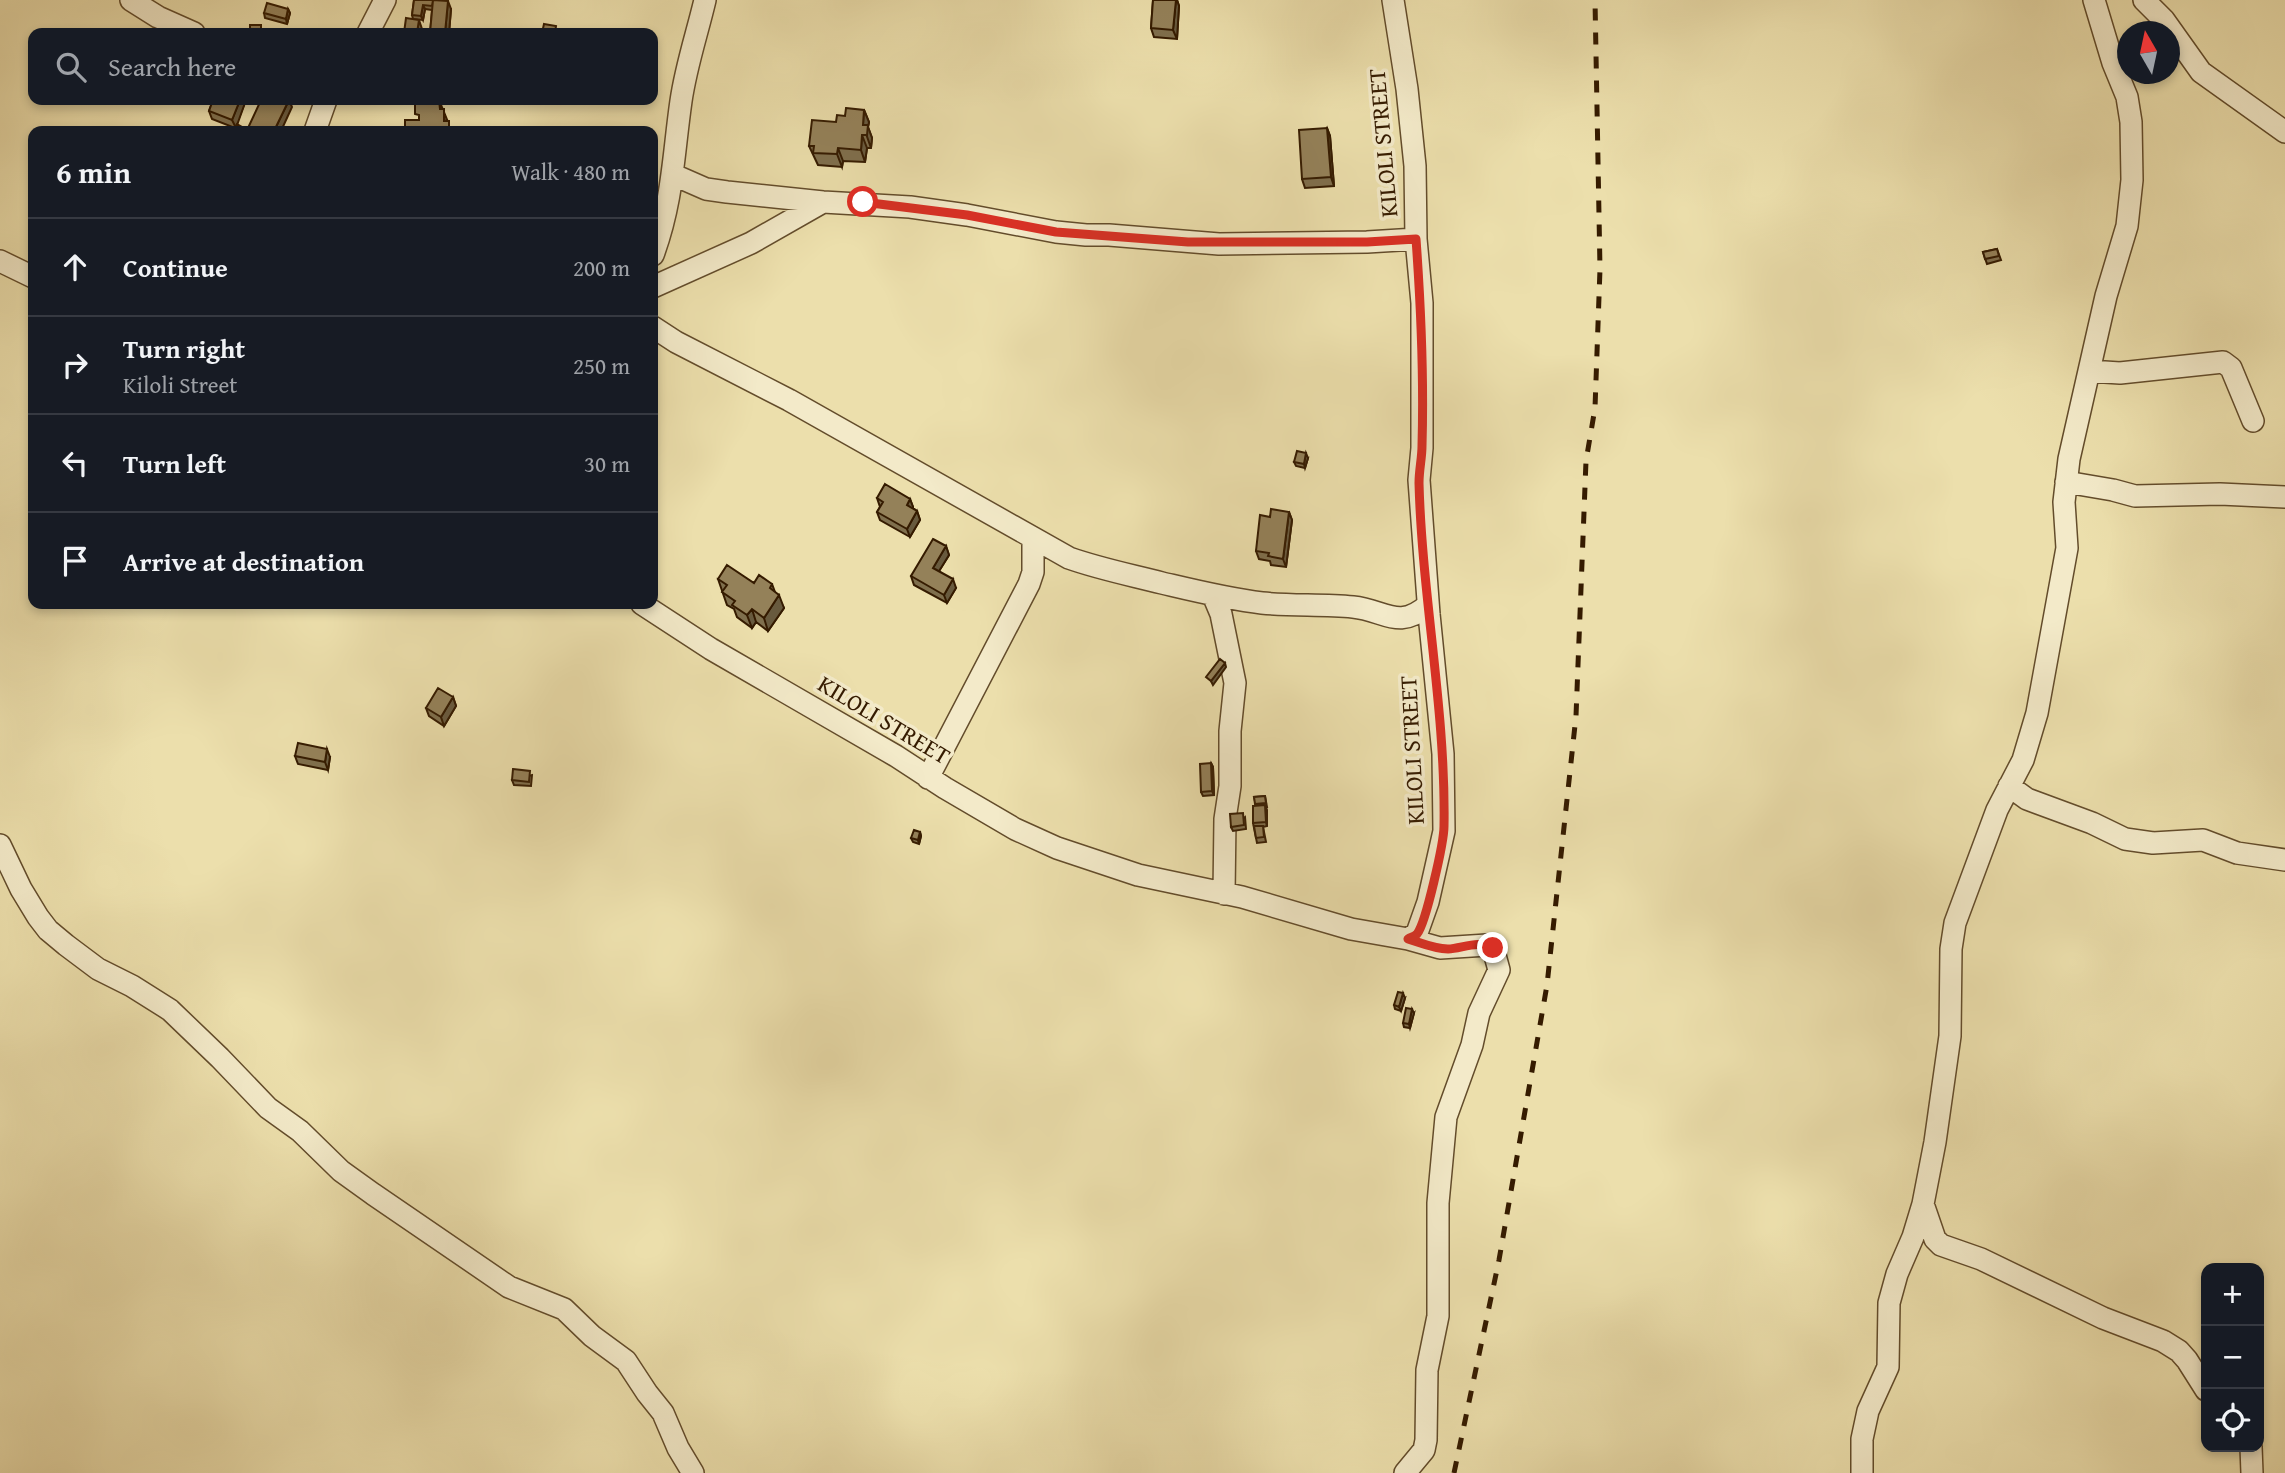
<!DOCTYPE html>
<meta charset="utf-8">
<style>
body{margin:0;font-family:"Gentium Book Plus",serif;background:#242831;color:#f1f3f6}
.controls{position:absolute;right:21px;bottom:21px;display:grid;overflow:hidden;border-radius:14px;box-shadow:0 4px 10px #0003}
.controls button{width:63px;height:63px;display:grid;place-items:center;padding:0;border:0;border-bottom:2px solid #363941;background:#171b24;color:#f1f3f6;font:35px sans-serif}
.compass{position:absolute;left:2117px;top:21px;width:63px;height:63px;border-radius:50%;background:#171b24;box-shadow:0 4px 10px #0003;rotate:351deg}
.stop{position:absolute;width:21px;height:21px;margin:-16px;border:5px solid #d93025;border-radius:50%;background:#fff}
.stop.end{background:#d93025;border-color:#fff;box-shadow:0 2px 7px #0008}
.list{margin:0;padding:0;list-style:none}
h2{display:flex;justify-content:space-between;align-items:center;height:91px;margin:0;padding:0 28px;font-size:30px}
h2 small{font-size:23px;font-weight:400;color:#9ea1a6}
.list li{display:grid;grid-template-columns:46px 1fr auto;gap:21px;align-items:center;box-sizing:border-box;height:98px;padding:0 28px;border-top:2px solid #363941}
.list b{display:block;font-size:26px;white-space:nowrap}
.list p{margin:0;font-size:23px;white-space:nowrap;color:#9ea1a6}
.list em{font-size:23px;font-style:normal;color:#9ea1a6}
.icon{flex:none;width:38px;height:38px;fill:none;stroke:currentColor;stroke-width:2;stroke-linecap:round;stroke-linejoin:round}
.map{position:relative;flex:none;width:2285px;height:1473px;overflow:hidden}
.search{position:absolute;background:#171b24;box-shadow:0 4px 10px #0003;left:28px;top:28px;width:630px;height:77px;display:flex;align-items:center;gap:18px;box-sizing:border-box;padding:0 24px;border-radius:14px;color:#9ea1a6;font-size:26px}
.panel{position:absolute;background:#171b24;box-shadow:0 4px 10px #0003;left:28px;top:126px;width:630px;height:483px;border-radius:14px}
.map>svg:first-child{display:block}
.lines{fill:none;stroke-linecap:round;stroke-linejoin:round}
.street-casing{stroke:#634c2b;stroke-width:24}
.street{stroke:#f3eac9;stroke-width:21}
.rail{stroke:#351b00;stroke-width:5;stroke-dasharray:12 12;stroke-linecap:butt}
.wall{fill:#7f6f4d;stroke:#351b00;stroke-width:2}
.shaded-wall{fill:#685a3e;stroke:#351b00;stroke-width:2}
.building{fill:#948159;stroke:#351b00;stroke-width:2}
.route{stroke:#d93025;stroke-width:9}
.labels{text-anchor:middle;stroke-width:7;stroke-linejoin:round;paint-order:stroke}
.street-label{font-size:24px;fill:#351b00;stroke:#f3eac9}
</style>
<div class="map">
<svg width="2285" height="1473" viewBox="0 0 2285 1473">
<rect width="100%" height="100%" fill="#ecdfac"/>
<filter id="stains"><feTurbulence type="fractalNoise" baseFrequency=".00286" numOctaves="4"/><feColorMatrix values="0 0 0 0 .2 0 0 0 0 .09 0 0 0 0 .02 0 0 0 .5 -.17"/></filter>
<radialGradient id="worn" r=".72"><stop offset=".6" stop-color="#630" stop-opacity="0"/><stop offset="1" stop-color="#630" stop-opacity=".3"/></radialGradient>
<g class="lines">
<defs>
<path id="street" d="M131 0 158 17 194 33
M2144 0 2164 20 2201 72 2285 132
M368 33 385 0
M315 131 326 100
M674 175 706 189 727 192 823 202 910 207 967 215 1056 232 1086 235H1109L1219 244 1367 242 1416 239
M653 255C673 200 673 157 681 101 686 66 697 34 705 0
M0 261 33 277
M653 287 751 243 823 202
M653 327 676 342 789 400 1069 558C1100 569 1131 575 1162 583 1196 591 1228 599 1262 603 1292 606 1323 604 1353 607 1385 610 1398 631 1428 605
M2089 371 2120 373 2223 362 2231 368 2253 421
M2066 482 2113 490 2135 496 2220 494 2285 497
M1213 595 1221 614 1235 683 1230 731V786L1225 819 1224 894
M642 604 711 649 896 756 945 788 1015 829 1057 848 1138 875 1242 897 1351 929 1408 939 1417 933 1428 902 1444 831 1443 754 1429 614 1419 480 1422 448V303L1416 239 1415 166 1407 89 1393 0
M928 778 1029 584 1033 572V538
M2009 786 2027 799 2092 823 2125 839 2153 843 2203 840 2237 853 2285 860
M0 845 21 889 38 917 48 930 66 945 98 969 132 986 170 1010 220 1058 268 1108 300 1131 341 1171 373 1194 509 1287 564 1309 592 1336 626 1361 647 1393 663 1413 678 1448 693 1473
M1923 1204 1935 1239 1941 1245 1981 1259 2103 1318 2163 1341 2179 1351 2187 1360 2206 1390
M2251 1447 2252 1473
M1405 1473 1424 1450 1426 1440 1427 1370 1438 1316V1203L1446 1117 1472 1045 1479 1013 1499 970 1493 948 1487 945 1440 948 1408 939
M1862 1473V1439L1868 1411 1888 1367 1889 1303 1897 1274 1913 1237 1923 1204 1935 1142 1950 1036 1951 949 1955 923 1997 810 2023 760 2037 713 2067 548 2064 502 2069 459 2106 296 2127 226 2132 180 2131 122 2127 97 2113 63 2094 0"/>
</defs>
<use href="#street" class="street-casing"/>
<use href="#street" class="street"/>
<path class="rail" d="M1454 1473 1499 1260 1547 985 1576 716 1586 461 1595 408 1600 269 1595 0"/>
</g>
<path class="wall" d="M414 0 451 9 449 33H430L432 10 425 9 423 20 413 19 412 15Z
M1153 0H1177L1179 6 1177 39 1154 37 1151 28Z
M288 9 290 13 287 24 265 18 264 13Z
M213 100H246L235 128 212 119 209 111Z
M864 110 869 122 868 127 872 138 871 148H867L865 162 843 161 842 167 818 165 809 146 836 122 845 116Z
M1327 128 1330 136 1334 186 1305 188 1302 179Z
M1997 249 2001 260 1987 264 1983 252Z
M1308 458 1305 468 1296 466 1294 462Z
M877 498 910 499 913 507V508L917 511 920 520 910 537 880 520 877 512 880 507Z
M1289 512 1292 520 1286 567 1271 565 1270 561 1259 559 1256 551 1270 517Z
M946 546 949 555 939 571 956 588 947 603 914 585 911 576Z
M718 579 772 584 775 592 784 608 768 631 756 622 752 628 737 617 734 609 727 605Z
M453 697 456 706 444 726 429 716 426 708Z
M295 756 330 757 328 770 298 764Z
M1211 763 1213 767 1214 795 1203 796 1201 792Z
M532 775 531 786 514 785 512 780Z
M1265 796 1267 807H1266L1267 826 1263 827 1266 842 1257 843 1253 823 1256 806 1254 797Z
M1245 817 1246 829 1233 831 1231 827Z
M920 832 921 836 919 844 913 842 911 838Z
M1405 998 1401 1011 1395 1009 1394 1005Z
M1414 1013 1410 1028 1404 1027 1403 1023Z"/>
<path class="shaded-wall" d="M1176 0H1177L1179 6 1177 39 1173 30Z
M448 1 451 9 449 33H445Z
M423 5 425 9 423 20 421 16Z
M288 9 290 13 287 24 286 19Z
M419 20 422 29 421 33H417Z
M240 100H246L236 128 232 120Z
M289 100 292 107 281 131H274Z
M439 100 448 122 449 131 440 109Z
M864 110 869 122 868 127 872 138 871 148 863 125Z
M1327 128 1330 136 1334 186 1331 177Z
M862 135 867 148 865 162 861 150Z
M838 148 843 161 842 167 837 154Z
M1306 453 1308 458 1305 468 1304 464Z
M910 499 913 507 910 513 907 505Z
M917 511 920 520 910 537 907 529Z
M1289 512 1292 520 1286 567 1283 559Z
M946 546 949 555 936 576 933 568Z
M953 579 956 588 947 603 944 595Z
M779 595 784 608 768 631 764 618Z
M752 609 756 622 752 628 747 615Z
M1225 663 1226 667 1213 685 1211 681Z
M453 697 456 706 444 726 441 717Z
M327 749 330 757 328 770 325 762Z
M1211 763 1213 767 1214 795 1212 791Z
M1265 805 1267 810V826L1266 822Z
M920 832 921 836 919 844 918 840Z
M1403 993 1405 998 1401 1011 1399 1007Z
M1412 1009 1414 1013 1410 1028 1409 1024Z"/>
<path class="building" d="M414 0H433L432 6 423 5 421 16 412 15Z
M433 0 448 1 445 33H430Z
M1153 0H1176L1173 30 1151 28Z
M267 3 288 9 286 19 264 13Z
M406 18 419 20 417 33H404Z
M544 24 556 26 555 33H542Z
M250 25H261V33H250Z
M213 100H240L232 120 209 111Z
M261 100H289L274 131H256L248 128Z
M415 100H439L440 109H444V121H449V131H405V120H419V115L415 114Z
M846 108 864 110 863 125H868L867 135H862L861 150 838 148 837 154 813 153 814 146H809L812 120 836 122 837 115 845 116Z
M237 124 244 128 242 131H233Z
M1327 128 1331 177 1302 179 1299 130Z
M1997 249 1999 256 1985 259 1983 252Z
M1297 451 1306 453 1304 464 1294 462Z
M885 484 910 499 907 505 917 511 907 529 877 512 883 502 877 498Z
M1271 509 1289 512 1283 559 1268 556 1269 553 1256 551 1260 515 1270 517Z
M933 539 946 546 933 568 953 579 944 595 911 576Z
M727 565 754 583 759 575 772 584 770 588 779 595 764 618 752 609 747 615 732 605 735 601 722 592 727 585 718 579Z
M1220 659 1225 663 1211 681 1206 677Z
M438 688 453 697 441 717 426 708Z
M298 743 327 749 325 762 295 756Z
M1211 763 1212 791 1201 792 1200 764Z
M513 769 530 771 529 782 512 780Z
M1265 796 1266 803 1255 804 1254 797Z
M1265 805 1266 822 1253 823V806Z
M1243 813 1244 825 1231 827 1230 814Z
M1254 826H1263L1264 837 1256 838Z
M914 830 920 832 918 840 911 838Z
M1398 992 1403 993 1399 1007 1394 1005Z
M1406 1008 1412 1009 1409 1024 1403 1023Z"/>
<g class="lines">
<path class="route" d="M863 202 967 215 1056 232 1188 242H1367L1416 239C1421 308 1424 377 1422 446 1422 458 1419 470 1419 483 1422 597 1446 711 1444 826 1444 842 1426 923 1417 934 1414 937 1411 937 1408 939 1421 943 1434 949 1448 949 1463 948 1479 940 1493 948"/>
</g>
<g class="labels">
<g class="street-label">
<text transform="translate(1383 143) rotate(-95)" y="8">KILOLI STREET</text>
<text transform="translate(884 720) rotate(31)" y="8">KILOLI STREET</text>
<text transform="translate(1412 750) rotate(-93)" y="8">KILOLI STREET</text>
</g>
</g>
<rect width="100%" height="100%" filter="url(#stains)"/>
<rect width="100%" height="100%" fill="url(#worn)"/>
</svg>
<div class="controls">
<button>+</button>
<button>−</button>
<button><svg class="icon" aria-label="locate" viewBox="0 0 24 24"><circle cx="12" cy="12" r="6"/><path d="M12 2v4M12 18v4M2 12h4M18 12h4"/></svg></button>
</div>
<svg class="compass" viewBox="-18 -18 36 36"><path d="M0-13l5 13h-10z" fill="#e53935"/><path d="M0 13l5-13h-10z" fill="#9ea1a6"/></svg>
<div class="stop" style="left:863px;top:202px"></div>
<div class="stop end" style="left:1493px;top:948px"></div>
<div class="search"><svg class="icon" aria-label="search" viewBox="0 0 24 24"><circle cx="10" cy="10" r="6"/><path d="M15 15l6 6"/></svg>Search here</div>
<section class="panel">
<h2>6 min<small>Walk · 480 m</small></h2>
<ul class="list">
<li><svg class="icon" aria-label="ahead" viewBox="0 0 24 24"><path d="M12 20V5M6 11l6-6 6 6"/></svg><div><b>Continue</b></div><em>200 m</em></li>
<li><svg class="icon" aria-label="right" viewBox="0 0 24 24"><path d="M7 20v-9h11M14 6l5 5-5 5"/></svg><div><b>Turn right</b><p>Kiloli Street</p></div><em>250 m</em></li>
<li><svg class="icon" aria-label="left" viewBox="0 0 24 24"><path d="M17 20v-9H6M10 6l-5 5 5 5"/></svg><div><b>Turn left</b></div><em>30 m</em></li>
<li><svg class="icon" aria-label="arrive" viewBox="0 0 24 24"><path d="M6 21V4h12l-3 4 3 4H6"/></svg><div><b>Arrive at destination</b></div></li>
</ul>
</section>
</div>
